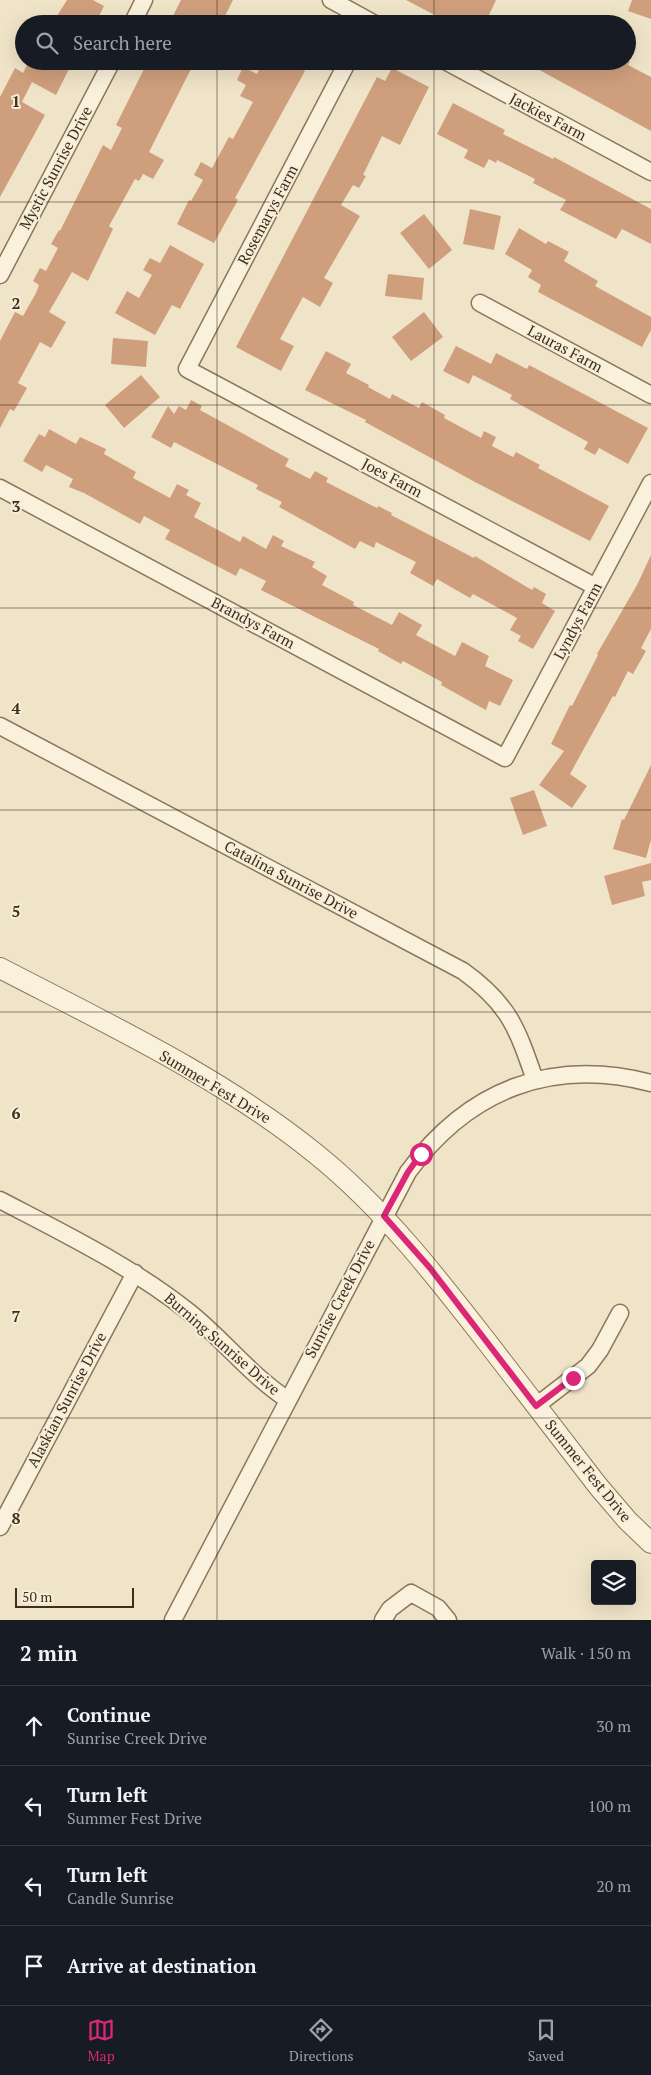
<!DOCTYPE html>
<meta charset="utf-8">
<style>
body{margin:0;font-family:"PT Serif",serif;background:#242831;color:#f1f3f6}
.controls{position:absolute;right:15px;bottom:15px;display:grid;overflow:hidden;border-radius:5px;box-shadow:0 5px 20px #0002}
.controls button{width:45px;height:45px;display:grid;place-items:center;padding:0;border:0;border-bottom:1px solid #363941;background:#171b24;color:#f1f3f6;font:25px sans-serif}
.scale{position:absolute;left:15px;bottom:12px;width:119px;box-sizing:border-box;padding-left:5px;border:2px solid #3d2e20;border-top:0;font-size:14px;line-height:18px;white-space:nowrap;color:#3d2e20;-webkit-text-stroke:4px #f7eed8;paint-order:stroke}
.stop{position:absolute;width:15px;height:15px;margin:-11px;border:4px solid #db2777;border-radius:50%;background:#fff}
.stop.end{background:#db2777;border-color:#fff;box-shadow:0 1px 5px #0008}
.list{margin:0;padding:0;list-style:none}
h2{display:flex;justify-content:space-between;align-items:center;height:65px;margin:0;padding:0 20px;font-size:21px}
h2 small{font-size:16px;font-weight:400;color:#9ea1a6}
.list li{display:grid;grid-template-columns:32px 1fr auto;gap:15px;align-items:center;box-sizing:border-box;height:80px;padding:0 20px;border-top:1px solid #363941}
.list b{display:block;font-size:19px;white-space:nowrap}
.list p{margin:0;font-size:16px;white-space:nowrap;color:#9ea1a6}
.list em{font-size:16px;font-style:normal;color:#9ea1a6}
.icon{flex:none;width:28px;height:28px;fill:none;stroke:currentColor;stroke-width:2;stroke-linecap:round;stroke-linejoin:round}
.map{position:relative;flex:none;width:651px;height:1620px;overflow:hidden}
.search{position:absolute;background:#171b24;box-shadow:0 5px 20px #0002;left:15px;right:15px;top:15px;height:55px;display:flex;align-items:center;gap:12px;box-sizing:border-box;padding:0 18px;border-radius:28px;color:#9ea1a6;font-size:19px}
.sheet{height:385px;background:#171b24}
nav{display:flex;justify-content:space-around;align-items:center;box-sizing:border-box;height:70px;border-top:1px solid #363941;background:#171b24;font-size:14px;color:#9ea1a6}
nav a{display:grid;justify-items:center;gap:2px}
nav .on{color:#db2777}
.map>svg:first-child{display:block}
.building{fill:#cf9f7d}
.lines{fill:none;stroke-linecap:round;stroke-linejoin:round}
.minor-casing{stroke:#8d765c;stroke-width:19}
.tertiary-casing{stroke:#8d765c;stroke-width:22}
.minor{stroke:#faf1dc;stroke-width:16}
.tertiary{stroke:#faf1dc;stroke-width:20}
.route{stroke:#db2777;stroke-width:6}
.grid{fill:none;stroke:#3d2e20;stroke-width:1;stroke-opacity:0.55}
.labels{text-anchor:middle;stroke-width:4;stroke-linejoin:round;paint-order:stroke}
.street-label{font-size:15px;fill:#3d2e20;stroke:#f7eed8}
.grid-label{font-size:16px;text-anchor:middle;font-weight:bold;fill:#3d2e20;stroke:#f7eed8;stroke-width:4;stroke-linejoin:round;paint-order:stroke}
</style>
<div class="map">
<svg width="651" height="1620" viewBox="0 0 651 1620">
<rect width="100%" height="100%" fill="#f0e4c8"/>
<path class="building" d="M67 0H93L104 6 95 24H52Z
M181 0H233L221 24H169Z
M406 0H496L489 15 508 24H452Z
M632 0H651V19L628 11Z
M29 61H54L69 69 56 95 32 82 22 102 45 115 0 197V97L15 68 23 73Z
M148 61H195L149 152 164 160 153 179 143 174 139 181 135 179 109 226 113 229 88 281 72 272 49 312 66 322 51 348 40 342 18 383 27 388 14 411 10 409 0 428V341L15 312 23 316 36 293 39 285 33 281 40 268 46 271 58 248 51 244 59 230 60 231 103 145 111 150 122 128 116 125Z
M263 61H301L298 68 305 71 235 198 238 200 214 243 177 224 189 200 191 201 203 180 194 175 201 162 212 168 229 137 233 139 253 102 240 96 246 85 237 80 243 67 257 74Z
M523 61H630L628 65 651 77V131Z
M392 68 429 87 400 145 382 136 363 175 366 176 359 188 353 185 341 205 360 216 324 278 333 283 320 307 303 297 280 339 294 346 281 371 236 347 377 77 385 81Z
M453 103 505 130 503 134 553 159 554 157 651 209V244L622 229 616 239 560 210 566 200 533 183 535 179 497 160 496 163 489 159 484 168 464 158 468 150 437 134Z
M470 209 501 216 494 250 463 244Z
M424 214 452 250 429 269 400 233Z
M519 228 546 244 548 241 569 252 564 261 598 281 595 286 651 317V330L642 347 538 292 541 285 528 277 532 270 505 254Z
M170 245 204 264 180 309 172 305 155 335 115 313 127 291 139 298 152 275 143 270 150 258 160 263Z
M388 274 424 278 422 300 385 296Z
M424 312 443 337 411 361 392 337Z
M113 338 148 341 146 367 111 364Z
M456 346 491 364 496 353 527 369 529 365 648 428 628 464 599 448 595 455 584 449 588 442 510 399 512 395 473 375 469 384 443 371Z
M326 351 351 364 346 373 369 385 368 387 390 399 392 394 419 408 422 402 445 415 444 418 481 438 484 431 496 437 492 446 513 457 516 452 540 465 538 468 609 506 590 541 475 482 365 422 366 420 305 390Z
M141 375 160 397 124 428 105 405Z
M191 400 202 406 200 410 289 459 285 466 310 479 315 471 328 478 326 482 377 508 378 506 392 513 391 515 474 558 475 556 532 590 534 587 546 594 542 603 555 611 533 649 518 641 521 636 510 630 517 618 473 594 470 598 437 579 433 586 410 573 416 562 376 542 374 548 360 541 355 549 279 507 282 502 256 489 258 485 174 442 171 448 151 437 168 406 174 414 179 406 186 410Z
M49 429 76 444 80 437 106 449 104 454 136 472 133 478 170 498 177 484 189 490 186 495 201 503 194 517 240 542 243 536 266 549 273 535 284 541 281 546 315 562 312 567 327 576 322 585 354 602 353 605 392 625 399 612 422 625 416 635 455 656 462 642 489 656 485 666 513 680 500 706 489 701 486 710 473 703 441 685 442 682 403 661 401 664 378 651 379 649 261 590 266 581 240 568 236 576 165 539 170 530 144 516 140 524 84 493 69 487 73 479 46 465 42 472 23 461 39 434 45 437Z
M651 555V629L641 648 646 651 633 674 628 671 615 697 613 696 570 774 587 786 572 808 539 785 564 751 551 744 570 705 572 706 598 655 597 654 637 585Z
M651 765V840L646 858 613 849 622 819 624 820Z
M534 790 547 826 523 835 510 798Z
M651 863V880L642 882 645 896 612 905 604 876Z"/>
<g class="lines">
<defs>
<path id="minor" d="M331 0 375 24
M132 24 144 0
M348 61 187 369 596 587
M445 61 651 172
M0 275 112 61
M480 303 651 395
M0 488 505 758 651 483
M0 726 463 971C509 1004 517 1028 535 1080
M0 1200C65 1234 131 1266 189 1312 224 1340 249 1374 288 1400
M536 1406 588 1366 600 1350 620 1313
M0 1527 135 1273
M173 1620 408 1172C468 1090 551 1057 651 1083
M383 1620 390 1609 411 1593 438 1608 448 1620"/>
<path id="tertiary" d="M0 968C108 1024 221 1077 316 1154 383 1208 435 1275 487 1342 524 1390 561 1438 598 1486L627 1520 651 1543"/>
</defs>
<use href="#minor" class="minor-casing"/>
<use href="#tertiary" class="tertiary-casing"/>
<use href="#minor" class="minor"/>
<use href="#tertiary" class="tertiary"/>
</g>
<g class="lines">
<path class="route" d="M421 1154 408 1172 384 1216 430 1268 536 1406 573 1378"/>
</g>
<path class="grid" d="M217 0V24M434 0V24M217 61V1620M434 61V1620M0 202H651M0 405H651M0 608H651M0 810H651M0 1012H651M0 1215H651M0 1418H651"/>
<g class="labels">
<g class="street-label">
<text transform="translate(548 117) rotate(28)" y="5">Jackies Farm</text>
<text transform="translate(56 168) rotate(-62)" y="5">Mystic Sunrise Drive</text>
<text transform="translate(268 215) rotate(-62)" y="5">Rosemarys Farm</text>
<text transform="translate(565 349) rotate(28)" y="5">Lauras Farm</text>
<text transform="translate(392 478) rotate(28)" y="5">Joes Farm</text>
<text transform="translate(578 621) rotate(-62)" y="5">Lyndys Farm</text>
<text transform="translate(253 623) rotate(28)" y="5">Brandys Farm</text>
<text transform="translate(291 880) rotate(28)" y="5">Catalina Sunrise Drive</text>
<text transform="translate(215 1087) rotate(31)" y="5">Summer Fest Drive</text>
<text transform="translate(340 1299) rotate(-62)" y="5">Sunrise Creek Drive</text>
<text transform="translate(222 1344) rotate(41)" y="5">Burning Sunrise Drive</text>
<text transform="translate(67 1400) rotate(-62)" y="5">Alaskian Sunrise Drive</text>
<text transform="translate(588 1471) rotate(51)" y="5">Summer Fest Drive</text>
</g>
</g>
<g class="grid-label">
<text x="16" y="107">1</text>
<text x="16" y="309">2</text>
<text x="16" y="512">3</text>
<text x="16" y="714">4</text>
<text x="16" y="917">5</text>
<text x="16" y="1119">6</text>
<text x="16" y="1322">7</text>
<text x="16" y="1524">8</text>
</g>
</svg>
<div class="controls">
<button><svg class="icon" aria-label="layers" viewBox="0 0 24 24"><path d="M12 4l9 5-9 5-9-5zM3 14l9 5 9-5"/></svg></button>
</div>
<div class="scale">50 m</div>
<div class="stop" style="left:421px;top:1154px"></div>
<div class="stop end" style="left:573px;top:1378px"></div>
<div class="search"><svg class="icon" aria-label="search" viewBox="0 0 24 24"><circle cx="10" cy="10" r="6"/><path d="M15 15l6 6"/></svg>Search here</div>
</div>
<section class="sheet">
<h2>2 min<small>Walk · 150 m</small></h2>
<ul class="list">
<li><svg class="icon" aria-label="ahead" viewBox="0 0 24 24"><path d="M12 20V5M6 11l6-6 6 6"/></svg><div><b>Continue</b><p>Sunrise Creek Drive</p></div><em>30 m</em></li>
<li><svg class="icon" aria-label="left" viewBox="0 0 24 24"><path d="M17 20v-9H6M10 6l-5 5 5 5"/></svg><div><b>Turn left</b><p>Summer Fest Drive</p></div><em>100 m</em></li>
<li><svg class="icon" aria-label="left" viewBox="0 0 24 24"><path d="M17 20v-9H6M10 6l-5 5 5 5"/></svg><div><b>Turn left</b><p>Candle Sunrise</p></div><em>20 m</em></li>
<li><svg class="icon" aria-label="arrive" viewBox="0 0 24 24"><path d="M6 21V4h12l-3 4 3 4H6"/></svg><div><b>Arrive at destination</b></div></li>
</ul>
</section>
<nav>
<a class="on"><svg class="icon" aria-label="map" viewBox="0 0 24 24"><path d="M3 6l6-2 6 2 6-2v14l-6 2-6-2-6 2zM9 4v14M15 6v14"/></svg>Map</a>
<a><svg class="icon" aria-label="directions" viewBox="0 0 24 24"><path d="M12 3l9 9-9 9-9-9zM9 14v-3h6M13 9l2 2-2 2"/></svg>Directions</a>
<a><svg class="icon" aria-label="saved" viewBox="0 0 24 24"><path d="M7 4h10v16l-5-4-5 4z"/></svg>Saved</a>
</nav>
